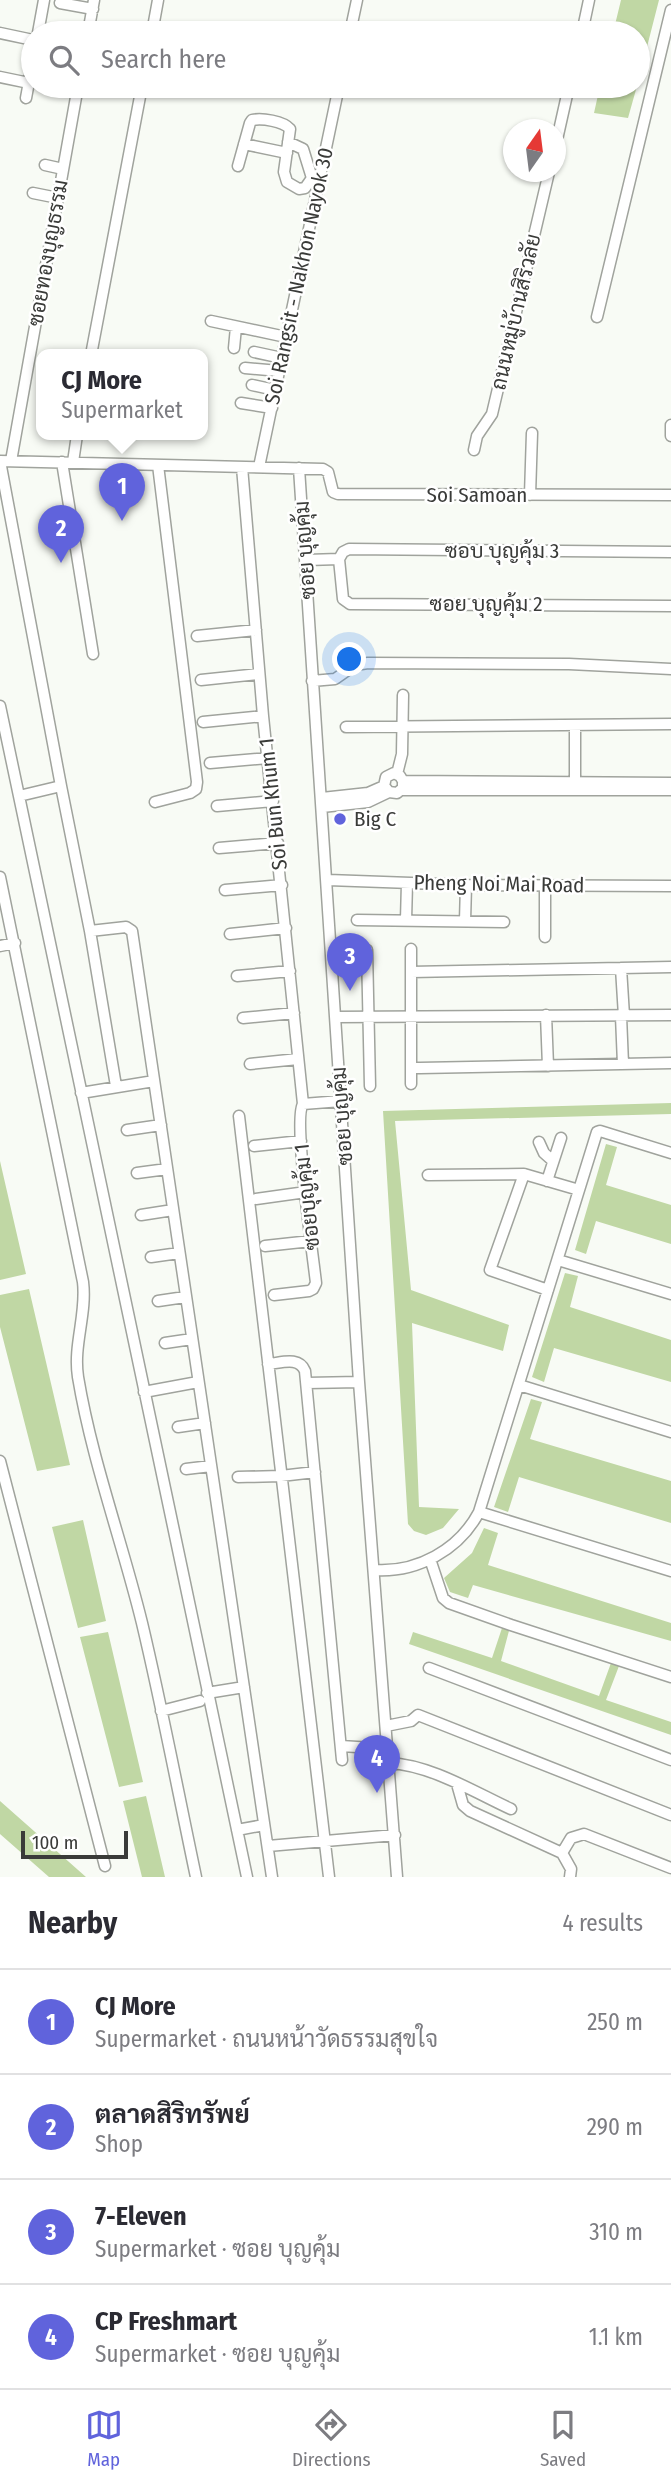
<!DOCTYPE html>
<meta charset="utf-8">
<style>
body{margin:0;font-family:"Fira Sans Condensed",Sarabun,sans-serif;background:#f7f7f7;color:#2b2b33}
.compass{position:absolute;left:503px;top:119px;width:63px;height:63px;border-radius:50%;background:#fff;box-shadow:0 2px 5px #0004;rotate:14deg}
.scale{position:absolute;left:21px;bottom:18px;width:107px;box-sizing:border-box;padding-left:7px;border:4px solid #3a3b39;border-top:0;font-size:19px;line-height:24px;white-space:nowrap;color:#3a3b39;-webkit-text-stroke:5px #fff;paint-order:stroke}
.you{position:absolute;left:350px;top:660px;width:24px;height:24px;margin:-18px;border:5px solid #fff;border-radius:50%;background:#1a73e8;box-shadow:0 0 0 10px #1a73e833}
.badge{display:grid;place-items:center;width:46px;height:46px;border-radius:50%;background:#6063dc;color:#fff;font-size:23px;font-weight:700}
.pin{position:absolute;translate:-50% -58px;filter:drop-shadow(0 2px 4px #0008)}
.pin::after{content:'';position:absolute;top:37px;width:24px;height:21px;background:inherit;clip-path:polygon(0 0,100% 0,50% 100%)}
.popup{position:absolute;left:36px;top:349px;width:172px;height:91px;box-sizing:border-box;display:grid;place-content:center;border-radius:14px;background:#fff;filter:drop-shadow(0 2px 5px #0005);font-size:23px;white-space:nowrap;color:#7c7c81}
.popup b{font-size:26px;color:#2b2b33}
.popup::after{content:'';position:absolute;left:50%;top:100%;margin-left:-14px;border:14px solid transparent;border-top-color:#fff}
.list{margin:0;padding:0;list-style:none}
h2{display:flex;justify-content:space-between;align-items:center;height:91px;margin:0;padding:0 28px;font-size:30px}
h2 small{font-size:23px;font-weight:400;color:#7c7c81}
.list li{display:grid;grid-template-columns:46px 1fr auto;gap:21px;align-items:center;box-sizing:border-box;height:105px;padding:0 28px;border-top:2px solid #e1e1e2}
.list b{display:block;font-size:26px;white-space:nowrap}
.list p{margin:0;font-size:23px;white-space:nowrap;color:#7c7c81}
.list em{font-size:23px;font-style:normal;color:#7c7c81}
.icon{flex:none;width:38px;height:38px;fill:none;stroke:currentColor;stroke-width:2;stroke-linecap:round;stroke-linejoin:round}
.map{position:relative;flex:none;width:671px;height:1877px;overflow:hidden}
.search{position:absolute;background:#fff;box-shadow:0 2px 5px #0004;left:21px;right:21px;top:21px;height:77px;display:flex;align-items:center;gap:18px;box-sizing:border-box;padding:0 24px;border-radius:38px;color:#7c7c81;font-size:26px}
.sheet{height:511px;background:#fff}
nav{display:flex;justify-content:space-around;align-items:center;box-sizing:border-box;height:98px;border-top:2px solid #e1e1e2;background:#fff;font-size:19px;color:#7c7c81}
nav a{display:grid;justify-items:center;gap:4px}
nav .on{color:#6063dc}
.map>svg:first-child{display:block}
.water{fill:#c0d7a4}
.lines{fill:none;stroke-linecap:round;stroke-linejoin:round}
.minor-casing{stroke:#a0a39d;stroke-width:13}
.minor{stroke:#fff;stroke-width:10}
.poi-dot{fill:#6063dc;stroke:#fff;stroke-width:2.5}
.labels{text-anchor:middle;stroke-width:5;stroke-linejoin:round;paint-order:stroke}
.street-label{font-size:21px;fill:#3a3b39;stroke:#fff}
.poi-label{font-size:21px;fill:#3a3b39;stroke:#fff;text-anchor:start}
</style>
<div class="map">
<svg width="671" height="1877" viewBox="0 0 671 1877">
<rect width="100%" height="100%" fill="#f8fbf5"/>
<path class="water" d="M621 0H659L638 82V33H613Z
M600 86H637L628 118 594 113Z
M671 1103V1114L395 1121 411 1290 509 1325 503 1351 412 1323 419 1507 459 1509 443 1528 426 1535 414 1531 408 1524 383 1111Z
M606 1144 617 1147 606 1185 671 1205V1244L596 1221 586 1254 575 1250Z
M0 1161 26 1274 0 1280Z
M565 1273 578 1276 570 1307 671 1340V1382L554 1348 544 1382 532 1377Z
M29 1289 70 1465 37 1471 0 1327V1295Z
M531 1399 542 1402 530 1439 671 1481V1523L519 1477 508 1512 494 1507Z
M83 1520 106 1621 78 1628 52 1527Z
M484 1528 498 1533 488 1565 671 1623V1641L473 1585 468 1598 450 1592 444 1578 472 1553Z
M503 1625 510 1627 501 1661 599 1696 611 1663 619 1666 606 1700 671 1722V1735L409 1644 413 1632 492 1658Z
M108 1632 143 1782 119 1787 80 1637Z
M146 1796 165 1877H142L123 1801Z
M0 1801 86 1877H49L0 1834Z"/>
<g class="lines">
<defs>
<path id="minor" d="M60 3 93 9
M0 33 33 40
M38 33 44 0
M88 33 94 0
M152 33 158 0
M350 33 357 0
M582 33 589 0
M0 77 29 83
M26 98 33 60
M288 142 303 149 312 178 316 179
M244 144 287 153
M556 144 569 86
M45 165 63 169
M238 166 250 123 252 120C262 118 283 121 290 129L284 172 287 182 299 189 305 188 312 178
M33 193 58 198
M597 317 671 10
M211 321 286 337
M234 348 236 327
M254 352 282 358
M91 355 142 86
M245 368 279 371
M252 385 275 390
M241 403 272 408
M671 425V436
M474 450 477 436 492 414 549 172
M0 461 323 469 328 472 333 492 338 494 671 495
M0 461 61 786
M11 461 78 86
M62 462 93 654
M73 462 77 435
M242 467 263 716 303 1104 341 1101
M259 467 339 86
M299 468 359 1382 397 1877
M530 495 532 433
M339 559 343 599 350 604 671 606
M339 559 343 552 349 549 671 552
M307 560 339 559
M197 636 256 630
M201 680 259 674
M312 681 335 679 355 665 368 663 569 664 671 669
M0 706 247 1877
M203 722 263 716
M346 727 671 724
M210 763 268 758
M397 774 402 754 403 695
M403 781V788L397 793 389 792 384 786 386 777 394 773 400 776 403 781 671 783
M575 782V725
M401 790H671
M19 796 61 786 90 931 126 927 132 931 272 1877
M322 798 368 793 384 786
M155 802 190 793 196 789 197 782 158 465
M217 806 273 801
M322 807 368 802 389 792
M219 848 278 843
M0 877 83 1282C87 1314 73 1345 78 1377 92 1461 122 1541 142 1623 162 1707 178 1792 196 1877
M328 880 466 885 671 886
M545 885V937
M225 890 282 885
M357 920 504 922
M406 920 407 883
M465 921 466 885
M90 931 116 1086
M230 934 286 928
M0 946 15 943
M411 949V972
M367 950 370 1086
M671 967 411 972V1068H420L671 1063
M621 968 624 1016
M237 976 290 971
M546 1015 548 1066
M621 1016 623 1064
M336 1017 671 1015
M243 1018 294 1013
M250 1064 298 1059
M411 1084V1068
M81 1093 154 1081
M239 1116 329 1877
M127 1130 161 1125
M539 1142 544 1153 553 1161
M254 1146 301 1141
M137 1173 167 1169
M428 1175 524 1174
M547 1181 561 1138
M256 1199 306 1192
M141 1215 173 1210
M265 1246 311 1241
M151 1257 179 1253
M558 1260 671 1294
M548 1290 490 1270 524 1174 579 1190
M274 1295 309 1291 313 1289 316 1283C313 1256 293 1118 303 1104
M158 1301 185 1297
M165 1343 192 1339
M268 1364C281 1363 299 1356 305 1371L342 1760
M307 1383 359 1382
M519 1385 671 1432
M144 1392 198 1382
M178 1427 205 1423
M0 1461 105 1866
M186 1469 211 1466
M238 1477 281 1476 315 1472
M479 1512 671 1571
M430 1559 443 1598 449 1603 511 1625 671 1677
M374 1570C417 1573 459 1550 479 1512L597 1132 600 1131 671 1153
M429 1668 671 1760
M207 1693 244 1687
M161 1711 200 1701
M386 1726 411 1721 418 1715 671 1815
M341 1746 373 1748 388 1752
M389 1763C431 1765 474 1792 511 1809
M457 1784 463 1805 470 1811 562 1853 571 1869 570 1877
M237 1830 264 1825
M268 1846 395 1835
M562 1853 571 1838 584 1834 671 1868"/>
</defs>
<use href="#minor" class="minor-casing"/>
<use href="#minor" class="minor"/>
</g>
<circle class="poi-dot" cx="340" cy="819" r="7"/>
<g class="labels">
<g class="street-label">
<text transform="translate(48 253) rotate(-80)" y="7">ซอยทองบุญธรรม</text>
<text transform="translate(299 276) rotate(-78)" y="7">Soi Rangsit - Nakhon Nayok 30</text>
<text transform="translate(516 312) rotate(-77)" y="7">ถนนหมู่บ้านสิริวลัย</text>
<text x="477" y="502">Soi Samoan</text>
<text transform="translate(305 550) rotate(-94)" y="7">ซอย บุญคุ้ม</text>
<text x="502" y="558">ซอบ บุญคุ้ม 3</text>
<text x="486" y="611">ซอย บุญคุ้ม 2</text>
<text transform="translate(273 804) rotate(-96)" y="7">Soi Bun Khum 1</text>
<text transform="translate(499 884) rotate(1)" y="7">Pheng Noi Mai Road</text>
<text transform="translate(342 1116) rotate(-94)" y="7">ซอย บุญคุ้ม</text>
<text transform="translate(307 1197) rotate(-96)" y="7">ซอยบุญคุ้ม 1</text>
</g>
<g class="poi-label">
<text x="354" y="826">Big C</text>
</g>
</g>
</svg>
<svg class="compass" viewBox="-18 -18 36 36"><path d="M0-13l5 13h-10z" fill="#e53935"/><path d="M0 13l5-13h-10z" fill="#7c7c81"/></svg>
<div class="scale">100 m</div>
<div class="you"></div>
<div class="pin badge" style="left:122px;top:521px">1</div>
<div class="popup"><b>CJ More</b>Supermarket</div>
<div class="pin badge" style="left:61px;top:563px">2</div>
<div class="pin badge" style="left:350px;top:991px">3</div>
<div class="pin badge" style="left:377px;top:1793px">4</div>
<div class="search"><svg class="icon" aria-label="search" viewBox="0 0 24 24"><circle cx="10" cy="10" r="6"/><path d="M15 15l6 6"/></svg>Search here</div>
</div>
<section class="sheet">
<h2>Nearby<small>4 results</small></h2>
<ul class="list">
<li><span class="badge">1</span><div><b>CJ More</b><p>Supermarket · ถนนหน้าวัดธรรมสุขใจ</p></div><em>250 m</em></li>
<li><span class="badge">2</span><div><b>ตลาดสิริทรัพย์</b><p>Shop</p></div><em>290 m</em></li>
<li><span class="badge">3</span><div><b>7-Eleven</b><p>Supermarket · ซอย บุญคุ้ม</p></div><em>310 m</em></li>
<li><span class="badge">4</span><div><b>CP Freshmart</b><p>Supermarket · ซอย บุญคุ้ม</p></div><em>1.1 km</em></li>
</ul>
</section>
<nav>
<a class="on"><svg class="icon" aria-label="map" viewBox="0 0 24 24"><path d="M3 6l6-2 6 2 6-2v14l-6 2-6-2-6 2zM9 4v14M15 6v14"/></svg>Map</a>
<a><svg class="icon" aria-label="directions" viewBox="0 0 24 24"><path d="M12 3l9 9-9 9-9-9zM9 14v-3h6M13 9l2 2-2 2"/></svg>Directions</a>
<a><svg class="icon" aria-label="saved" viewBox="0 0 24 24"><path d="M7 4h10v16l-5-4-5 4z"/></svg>Saved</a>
</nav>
